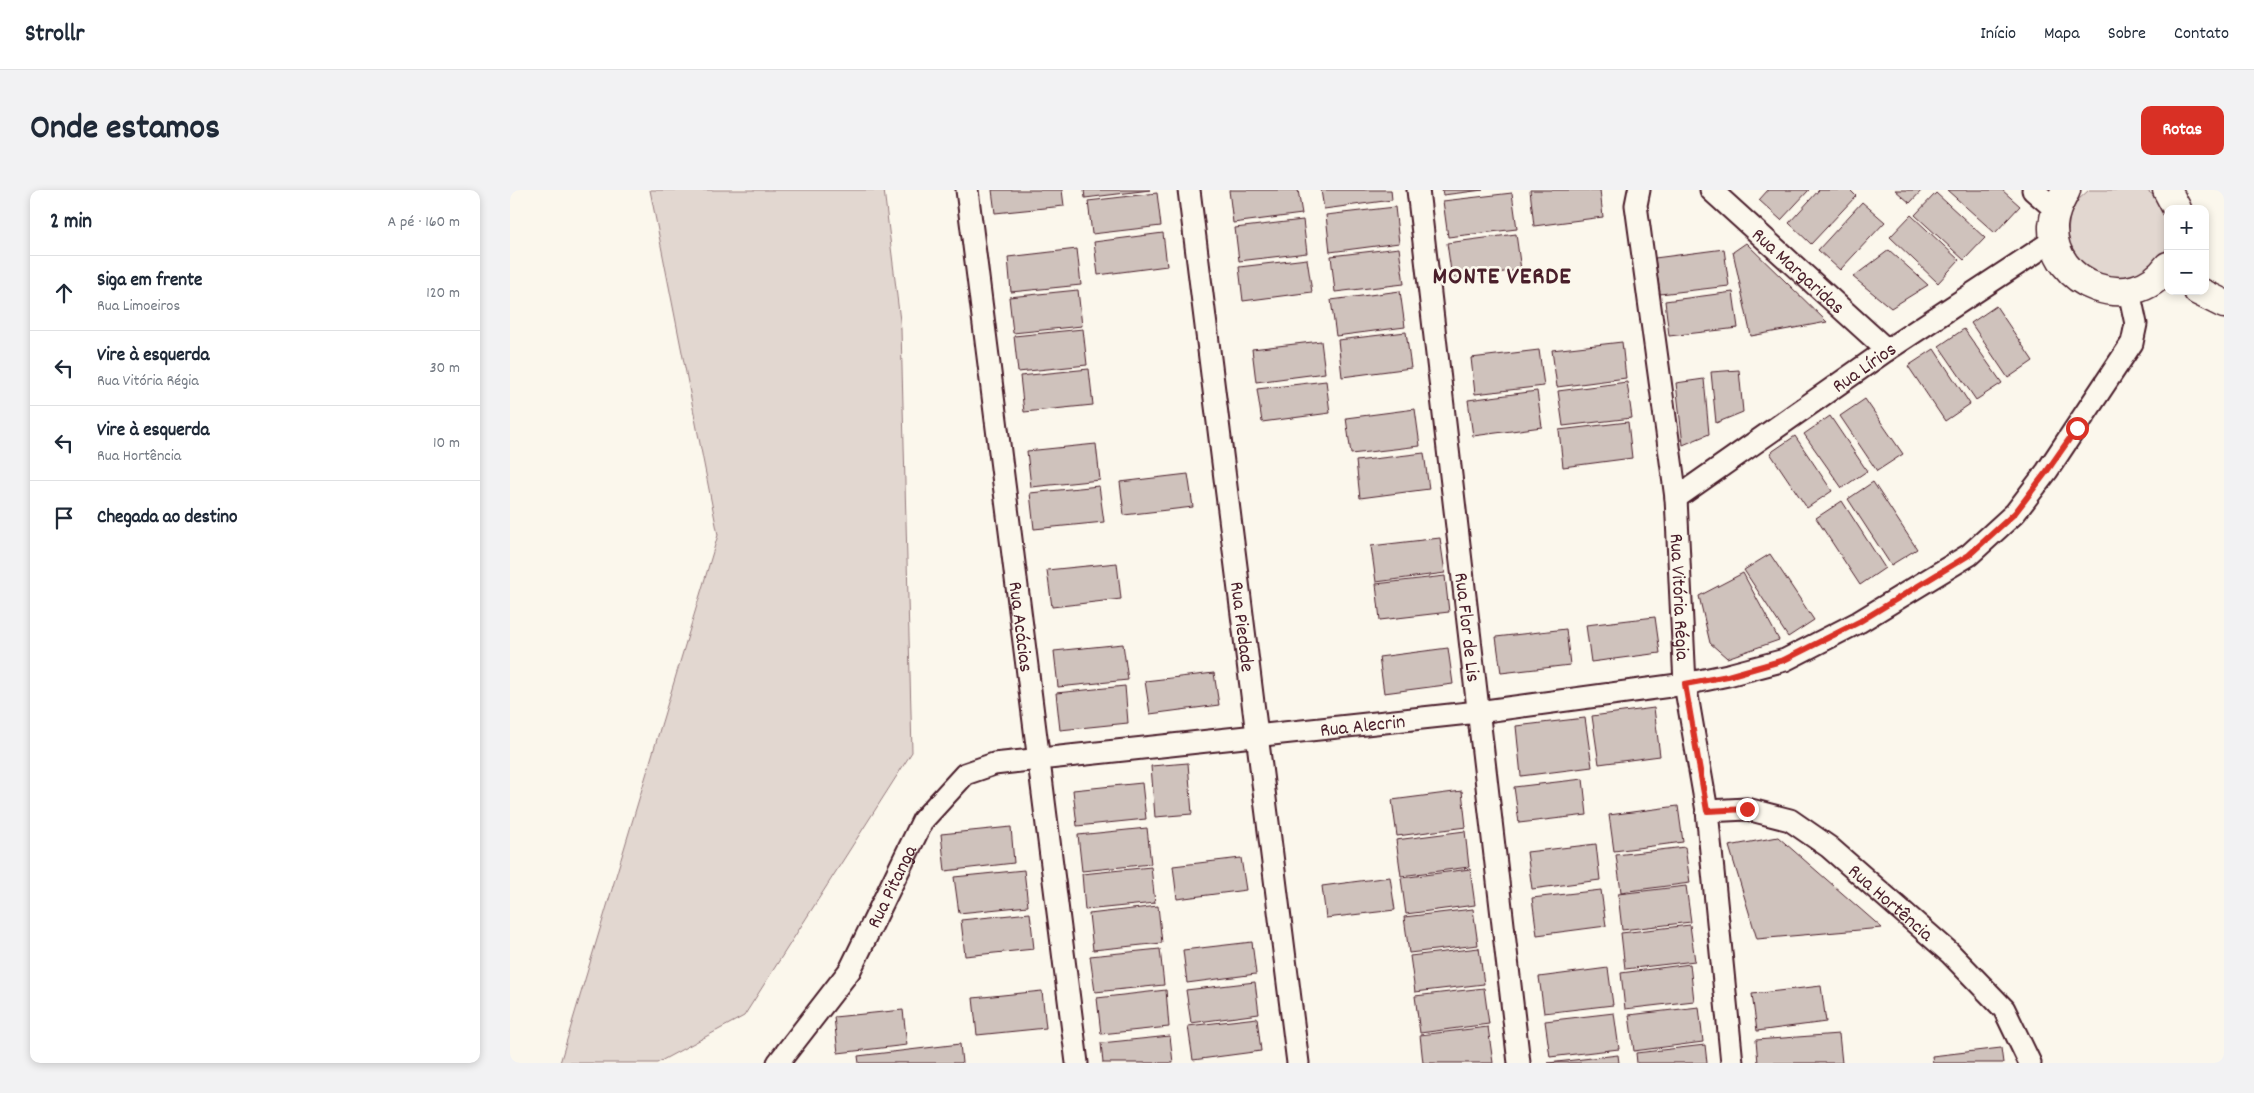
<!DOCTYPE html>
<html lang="pt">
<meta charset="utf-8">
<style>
body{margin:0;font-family:Dekko,sans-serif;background:#f2f2f3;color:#1f2937}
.controls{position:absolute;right:15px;top:15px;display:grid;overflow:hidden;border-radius:10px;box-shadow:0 2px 8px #0003}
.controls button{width:45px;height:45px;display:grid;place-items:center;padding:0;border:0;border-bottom:1px solid #e0e1e3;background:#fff;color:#1f2937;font:25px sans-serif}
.stop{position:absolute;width:15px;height:15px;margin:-11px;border:4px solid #d93025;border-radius:50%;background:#fff}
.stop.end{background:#d93025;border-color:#fff;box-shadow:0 1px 5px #0008}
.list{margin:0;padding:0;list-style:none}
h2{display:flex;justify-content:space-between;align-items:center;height:65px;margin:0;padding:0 20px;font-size:21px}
h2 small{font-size:16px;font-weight:400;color:#747a83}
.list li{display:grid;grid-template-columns:32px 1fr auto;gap:15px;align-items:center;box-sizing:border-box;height:75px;padding:0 20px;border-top:1px solid #e0e1e3}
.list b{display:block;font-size:19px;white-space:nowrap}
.list p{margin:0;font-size:16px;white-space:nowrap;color:#747a83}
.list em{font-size:16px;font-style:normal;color:#747a83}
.icon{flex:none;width:28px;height:28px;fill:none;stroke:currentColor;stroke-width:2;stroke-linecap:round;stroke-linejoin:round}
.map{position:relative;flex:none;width:1714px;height:873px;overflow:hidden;border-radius:10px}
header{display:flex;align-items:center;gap:30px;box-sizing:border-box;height:70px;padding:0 25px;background:#fff;border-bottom:1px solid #e0e1e3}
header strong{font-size:24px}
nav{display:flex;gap:28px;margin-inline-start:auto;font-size:18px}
.intro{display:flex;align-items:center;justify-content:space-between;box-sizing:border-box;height:120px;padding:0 30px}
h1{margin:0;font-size:35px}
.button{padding:12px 22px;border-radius:10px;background:#d93025;color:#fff;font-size:18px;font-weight:700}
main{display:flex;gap:30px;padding:0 30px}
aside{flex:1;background:#fff;border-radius:10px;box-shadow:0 2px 8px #0003}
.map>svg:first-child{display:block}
.green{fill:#e2d7d0;stroke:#967b7e}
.building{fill:#cfc2bc;stroke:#4a1f2b}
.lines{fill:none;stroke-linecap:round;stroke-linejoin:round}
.minor-casing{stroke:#4a1f2b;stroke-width:25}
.tertiary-casing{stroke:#4a1f2b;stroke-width:31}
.minor{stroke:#fbf7ec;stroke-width:21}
.tertiary{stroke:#fbf7ec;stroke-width:28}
.route{stroke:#d93025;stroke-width:6}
.labels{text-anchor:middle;stroke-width:5;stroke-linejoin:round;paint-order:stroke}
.street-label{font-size:20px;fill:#4a1f2b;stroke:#fbf7ec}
.district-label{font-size:25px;font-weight:bold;letter-spacing:1px;fill:#4a1f2b;stroke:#fbf7ec}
</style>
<header>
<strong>Strollr</strong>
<nav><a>Início</a><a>Mapa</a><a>Sobre</a><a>Contato</a></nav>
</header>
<div class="intro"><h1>Onde estamos</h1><a class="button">Rotas</a></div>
<main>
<aside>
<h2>2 min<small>A pé · 160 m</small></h2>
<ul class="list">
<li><svg class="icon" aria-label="ahead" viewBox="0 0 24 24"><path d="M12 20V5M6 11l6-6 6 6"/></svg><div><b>Siga em frente</b><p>Rua Limoeiros</p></div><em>120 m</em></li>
<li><svg class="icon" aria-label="left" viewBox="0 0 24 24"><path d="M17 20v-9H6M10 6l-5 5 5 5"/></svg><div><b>Vire à esquerda</b><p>Rua Vitória Régia</p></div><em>30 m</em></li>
<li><svg class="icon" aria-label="left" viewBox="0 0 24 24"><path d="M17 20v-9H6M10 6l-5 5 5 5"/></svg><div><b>Vire à esquerda</b><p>Rua Hortência</p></div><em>10 m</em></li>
<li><svg class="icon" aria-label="arrive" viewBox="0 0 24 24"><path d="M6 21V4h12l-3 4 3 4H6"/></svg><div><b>Chegada ao destino</b></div></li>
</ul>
</aside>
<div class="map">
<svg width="1714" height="873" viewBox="0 0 1714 873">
<rect width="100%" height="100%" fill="#fbf7ec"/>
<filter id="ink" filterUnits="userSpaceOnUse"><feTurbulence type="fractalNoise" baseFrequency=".02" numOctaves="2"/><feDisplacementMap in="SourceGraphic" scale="10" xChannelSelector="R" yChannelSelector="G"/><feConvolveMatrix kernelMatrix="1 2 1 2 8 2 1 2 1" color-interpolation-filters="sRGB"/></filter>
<g filter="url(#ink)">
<path class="green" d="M140 0H374L391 139 402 562 234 826 147 873H50L208 345Z
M1579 0H1636L1643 5 1653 18 1658 31V53L1653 66 1630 88 1597 91 1569 74 1560 59 1558 42 1560 25 1568 10Z"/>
<path class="building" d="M482 0H552L554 16 485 23Z
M574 0H640L575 8Z
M719 0H788L792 24 723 33Z
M811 0H881L882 10 814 19Z
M932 0H973L933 5Z
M1020 0H1090L1093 27 1024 36Z
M1258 0H1299L1271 30 1249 10Z
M1309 0H1340L1346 6 1301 54 1279 33Z
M1385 0H1412L1400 13Z
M1437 0H1492L1510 16 1485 43Z
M647 3 651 36 582 44 578 11Z
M1002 3 1007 39 938 47 933 11Z
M1426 3 1475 48 1454 70 1405 25Z
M1352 12 1375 32 1330 80 1308 60Z
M885 17 889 53 820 62 816 25Z
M1401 25 1449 70 1428 93 1380 47Z
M793 30 797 63 729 71 725 38Z
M653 43 657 76 588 85 584 52Z
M1006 44 1011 80 942 88 937 53Z
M1236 53 1317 132 1241 146 1223 62Z
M889 58 894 94 825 102 821 66Z
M567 59 571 95 501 102 498 67Z
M1214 59 1219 96 1150 104 1145 68Z
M1379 60 1418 95 1381 118 1343 87Z
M797 69 802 102 733 111 729 77Z
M568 100 572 136 503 143 499 107Z
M890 101 895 137 826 146 821 110Z
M1223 102 1228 138 1159 146 1155 111Z
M1486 116 1523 171 1498 188 1461 133Z
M573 139 577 175 508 182 504 146Z
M1454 139 1492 193 1466 210 1429 156Z
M896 142 901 178 832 187 828 150Z
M811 151 815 183 746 192 742 159Z
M1112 152 1116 188 1047 197 1042 160Z
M1424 159 1460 214 1435 231 1398 176Z
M1029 160 1034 196 965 204 961 168Z
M579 179 583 215 514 222 510 186Z
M1229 180 1233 222 1206 233 1201 182Z
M1194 189 1199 244 1173 255 1166 193Z
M816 191 820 223 752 232 747 199Z
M1117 192 1122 228 1053 236 1048 201Z
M1027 201 1032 237 963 246 958 210Z
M1355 209 1393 264 1367 281 1330 226Z
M905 219 910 256 841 264 836 228Z
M1320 226 1357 281 1332 298 1294 244Z
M1118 232 1122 268 1053 277 1049 240Z
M1285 246 1322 301 1297 318 1260 263Z
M586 254 590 290 521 297 517 261Z
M914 263 919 299 850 308 846 271Z
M678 284 683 317 614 325 610 292Z
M1363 292 1407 359 1381 375 1338 309Z
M589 296 594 332 524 339 520 303Z
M1332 311 1375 378 1350 395 1306 328Z
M930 348 935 383 866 392 861 356Z
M1260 364 1304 430 1278 447 1234 380Z
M607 373 611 409 542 417 537 380Z
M1233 383 1269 450 1217 468 1200 453 1189 406Z
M935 386 939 422 870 430 866 394Z
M1145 427 1150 463 1081 472 1076 435Z
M1056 439 1060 475 991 483 986 447Z
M613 454 618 490 548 497 544 461Z
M938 458 943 494 874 503 869 467Z
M704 483 709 515 640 524 635 491Z
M615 496 618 533 550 540 546 503Z
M1144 518 1150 566 1089 574 1082 526Z
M1075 528 1082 577 1011 586 1006 536Z
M678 573 682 624 645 627 641 576Z
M1073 589 1077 625 1009 633 1004 597Z
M632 593 636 629 567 636 563 600Z
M952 601 956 637 887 646 882 610Z
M1168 616 1173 652 1104 661 1099 625Z
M501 637 504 673 435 681 431 644Z
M637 638 641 674 572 681 568 645Z
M955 641 959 677 891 686 886 650Z
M1268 647 1372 738 1247 749 1219 656Z
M1086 654 1090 690 1022 699 1017 662Z
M1175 657 1180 693 1111 702 1106 665Z
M731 668 736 700 667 709 663 676Z
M641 677 645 713 575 720 572 684Z
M960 679 965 715 896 724 891 688Z
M514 680 518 716 449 723 444 687Z
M880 687 885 720 816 728 812 696Z
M1176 696 1181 732 1112 740 1108 704Z
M1091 700 1096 736 1027 745 1022 708Z
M648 716 652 753 583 760 579 724Z
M963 719 968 755 899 763 894 727Z
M520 723 524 759 455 766 451 730Z
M1180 735 1185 771 1115 779 1111 743Z
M742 752 746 784 677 793 673 760Z
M969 758 974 794 905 802 900 766Z
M650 759 654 795 585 802 580 766Z
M1180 774 1184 811 1115 819 1111 783Z
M1098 778 1103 815 1034 823 1029 787Z
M745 792 749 824 681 833 676 800Z
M1311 796 1316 832 1247 841 1242 804Z
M974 798 979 834 910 843 905 806Z
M656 800 659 837 591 844 587 808Z
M532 801 536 838 467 845 463 808Z
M1189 817 1193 852 1124 861 1119 825Z
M393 820 397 855 328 863 324 827Z
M1104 823 1109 859 1040 867 1035 831Z
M747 828 751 861 683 870 678 836Z
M978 837 983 873H913L910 845Z
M1329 844 1332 873H1248L1246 850Z
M660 846 663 873H593L591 853Z
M450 854 452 873H349L348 866Z
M1195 855 1197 873H1127L1126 863Z
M1491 858 1493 873H1423L1422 866Z
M1108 865 1109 873H1038Z"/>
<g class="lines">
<defs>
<g id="minor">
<path id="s1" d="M457 0 567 873"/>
<path id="s2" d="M679 0 788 873"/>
<path id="s3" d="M908 0 1009 873"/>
<path id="s4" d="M1129 0 1126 15 1166 308 1175 494 1197 621 1222 873"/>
<path id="s5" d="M1201 0 1377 160"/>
<path d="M1523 0 1546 20"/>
<path id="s6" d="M1166 308 1377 160 1544 50"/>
<path id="s7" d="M1197 621 1237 619 1280 630 1319 657 1440 763 1494 819 1520 873"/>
<path id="s8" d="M268 873 340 780 413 630 455 584 484 574 968 522 1175 494 1218 485 1275 470 1349 432 1459 365 1505 323 1537 281 1622 153 1626 134 1619 101"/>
</g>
<path id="tertiary" d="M1556 0C1550 12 1544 22 1543 36 1541 96 1622 126 1658 76
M1657 0 1667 19
M1688 101 1714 114"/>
</defs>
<use href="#minor" class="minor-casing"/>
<use href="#tertiary" class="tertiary-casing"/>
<use href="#minor" class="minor"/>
<use href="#tertiary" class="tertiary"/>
</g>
</g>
<g class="lines" filter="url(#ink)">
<path class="route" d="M1237 619 1197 621 1175 494 1218 486 1274 470 1349 432 1459 365 1505 323 1537 281 1567 238"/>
</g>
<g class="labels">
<g class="street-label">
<text dy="7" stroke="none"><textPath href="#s5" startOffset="119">Rua Margaridas</textPath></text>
<text dy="7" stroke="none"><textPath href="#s6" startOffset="229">Rua Lírios</textPath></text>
<text dy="7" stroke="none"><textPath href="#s4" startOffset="410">Rua Vitória Régia</textPath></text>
<text dy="7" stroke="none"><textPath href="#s2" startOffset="440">Rua Piedade</textPath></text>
<text dy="7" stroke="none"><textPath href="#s1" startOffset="440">Rua Acácias</textPath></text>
<text dy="7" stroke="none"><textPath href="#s3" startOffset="440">Rua Flor de Lis</textPath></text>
<text dy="7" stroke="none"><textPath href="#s8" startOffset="748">Rua Alecrin</textPath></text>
<text dy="7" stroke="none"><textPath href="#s8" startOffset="211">Rua Pitanga</textPath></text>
<text dy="7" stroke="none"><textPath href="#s7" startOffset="215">Rua Hortência</textPath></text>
</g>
<g class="district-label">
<text x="992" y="93">MONTE VERDE</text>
</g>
</g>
</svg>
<div class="controls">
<button>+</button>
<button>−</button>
</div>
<div class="stop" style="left:1567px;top:238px"></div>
<div class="stop end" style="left:1237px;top:619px"></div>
</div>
</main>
